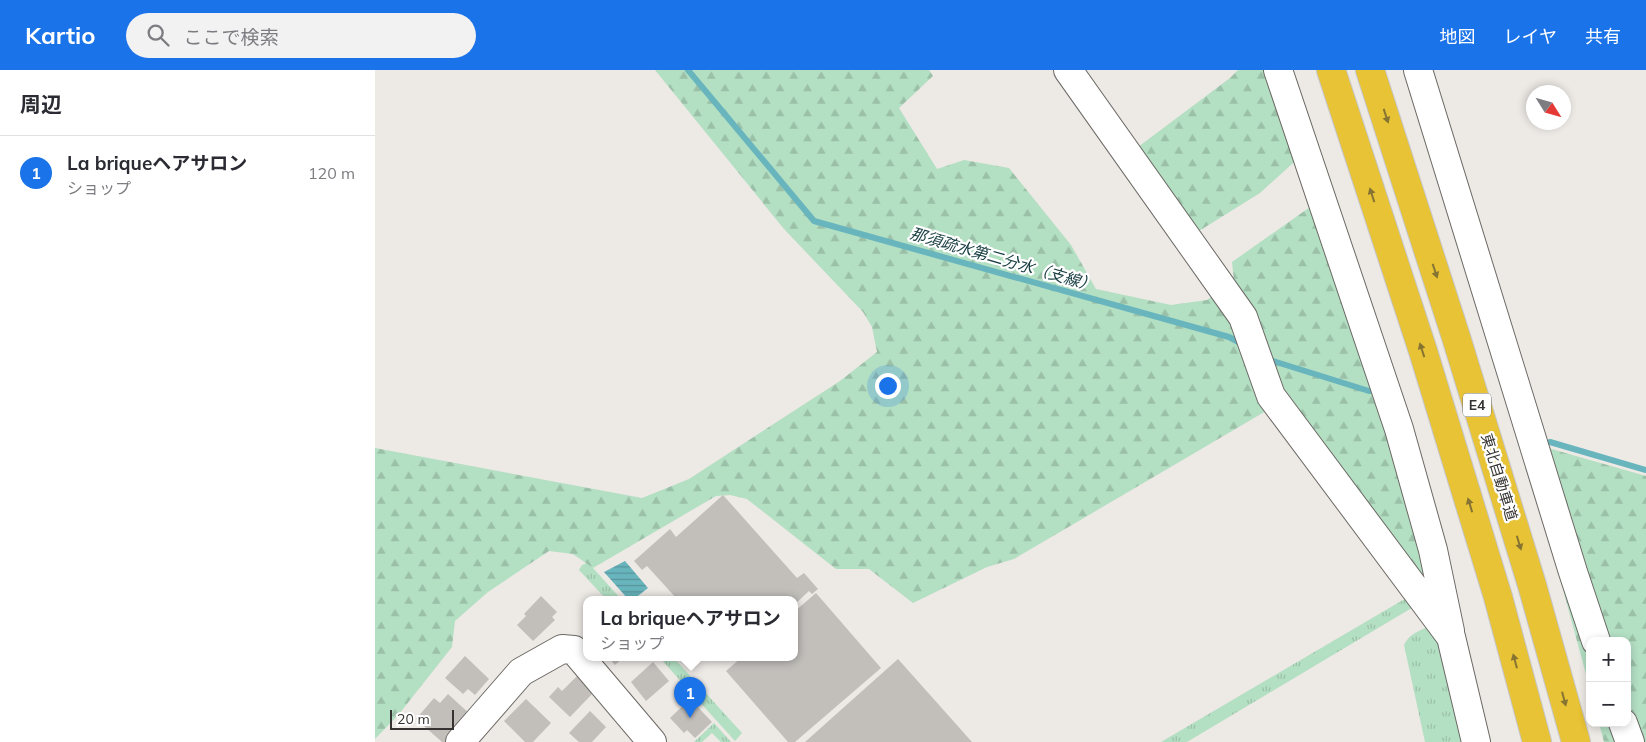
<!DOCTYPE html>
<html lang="ja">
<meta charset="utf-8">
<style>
body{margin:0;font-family:Mulish,"Noto Sans JP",sans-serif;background:#f2f2f3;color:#2b2b33}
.controls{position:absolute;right:15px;bottom:15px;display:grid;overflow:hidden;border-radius:10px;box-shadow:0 2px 8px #0003}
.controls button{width:45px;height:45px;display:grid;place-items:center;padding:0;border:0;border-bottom:1px solid #e1e1e2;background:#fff;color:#2b2b33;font:25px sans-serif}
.compass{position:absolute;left:1151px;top:15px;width:45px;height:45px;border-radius:50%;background:#fff;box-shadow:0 2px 8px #0003;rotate:127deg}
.scale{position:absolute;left:15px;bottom:12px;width:64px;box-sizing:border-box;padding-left:5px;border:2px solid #353432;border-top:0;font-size:14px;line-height:18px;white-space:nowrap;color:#353432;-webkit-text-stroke:4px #fff;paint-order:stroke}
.you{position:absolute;left:512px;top:315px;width:18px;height:18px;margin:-12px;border:4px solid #fff;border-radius:50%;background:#1a73e8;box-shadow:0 0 0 8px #1a73e833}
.badge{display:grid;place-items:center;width:32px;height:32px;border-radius:50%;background:#1a73e8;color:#fff;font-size:16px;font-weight:700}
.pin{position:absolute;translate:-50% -41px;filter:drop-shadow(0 1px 2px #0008)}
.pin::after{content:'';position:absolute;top:26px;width:18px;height:15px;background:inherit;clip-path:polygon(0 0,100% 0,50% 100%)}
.popup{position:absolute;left:208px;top:526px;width:215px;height:65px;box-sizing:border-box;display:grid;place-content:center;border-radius:10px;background:#fff;filter:drop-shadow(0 1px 4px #0005);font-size:16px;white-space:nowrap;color:#7c7c81}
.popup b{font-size:19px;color:#2b2b33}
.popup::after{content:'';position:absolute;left:50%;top:100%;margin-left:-10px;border:10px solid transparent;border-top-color:#fff}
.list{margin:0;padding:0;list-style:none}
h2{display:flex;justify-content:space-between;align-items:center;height:65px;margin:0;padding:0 20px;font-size:21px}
h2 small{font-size:16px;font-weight:400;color:#7c7c81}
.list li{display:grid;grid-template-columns:32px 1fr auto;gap:15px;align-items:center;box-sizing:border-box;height:75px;padding:0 20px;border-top:1px solid #e1e1e2}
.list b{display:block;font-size:19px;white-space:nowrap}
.list p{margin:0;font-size:16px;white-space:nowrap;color:#7c7c81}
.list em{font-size:16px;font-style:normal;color:#7c7c81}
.icon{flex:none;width:28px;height:28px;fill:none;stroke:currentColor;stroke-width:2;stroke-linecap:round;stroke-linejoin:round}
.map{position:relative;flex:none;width:1271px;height:672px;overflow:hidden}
header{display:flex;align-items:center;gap:30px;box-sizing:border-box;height:70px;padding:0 25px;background:#1a73e8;color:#fff}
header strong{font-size:24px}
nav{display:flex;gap:28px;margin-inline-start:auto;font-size:18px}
.search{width:350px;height:45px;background:#f2f2f3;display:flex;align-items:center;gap:12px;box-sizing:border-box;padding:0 18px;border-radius:28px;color:#7c7c81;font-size:19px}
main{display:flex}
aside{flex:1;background:#fff}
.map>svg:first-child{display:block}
.grass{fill:url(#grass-tufts)}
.forest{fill:url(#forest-firs)}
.water{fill:url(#water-rules)}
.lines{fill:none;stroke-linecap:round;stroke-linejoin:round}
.stream{stroke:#68b5bd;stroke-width:6}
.building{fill:#c2bfbb}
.minor-casing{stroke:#6c6965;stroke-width:30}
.highway-casing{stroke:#c6c6c6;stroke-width:30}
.minor{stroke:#fff;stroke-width:28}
.highway{stroke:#e8c335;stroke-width:28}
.oneway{fill:#867433}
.labels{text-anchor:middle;stroke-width:4.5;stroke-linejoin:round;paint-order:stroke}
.shield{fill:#fff;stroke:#727170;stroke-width:1}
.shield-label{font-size:14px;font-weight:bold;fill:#353432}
.street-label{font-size:15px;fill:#353432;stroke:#fff}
.water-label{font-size:16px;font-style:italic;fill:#1b4144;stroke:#fff}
</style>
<header>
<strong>Kartio</strong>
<div class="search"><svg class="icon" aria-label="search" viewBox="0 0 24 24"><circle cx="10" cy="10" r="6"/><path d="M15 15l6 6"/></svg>ここで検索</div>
<nav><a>地図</a><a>レイヤ</a><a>共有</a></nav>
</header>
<main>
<aside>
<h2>周辺<small></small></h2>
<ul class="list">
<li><span class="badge">1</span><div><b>La briqueヘアサロン</b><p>ショップ</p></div><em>120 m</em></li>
</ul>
</aside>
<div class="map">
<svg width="1271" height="672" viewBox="0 0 1271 672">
<defs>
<pattern id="grass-tufts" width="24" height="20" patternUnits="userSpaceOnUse" patternTransform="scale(1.25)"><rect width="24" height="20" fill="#b3dfc3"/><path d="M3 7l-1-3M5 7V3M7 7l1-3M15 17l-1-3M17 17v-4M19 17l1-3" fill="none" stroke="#9bc0a8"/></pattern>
<pattern id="forest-firs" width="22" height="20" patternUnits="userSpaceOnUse" patternTransform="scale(1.25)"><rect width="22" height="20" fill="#b3dfc3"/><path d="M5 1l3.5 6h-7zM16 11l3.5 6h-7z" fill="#9bc0a8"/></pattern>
<pattern id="water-rules" width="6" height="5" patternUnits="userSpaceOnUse" patternTransform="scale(1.25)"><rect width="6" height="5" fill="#68b5bd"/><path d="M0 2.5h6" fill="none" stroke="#56949a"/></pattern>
</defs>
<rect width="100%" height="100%" fill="#ede9e5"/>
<path class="grass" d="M212 493 218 498 246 529H231L204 500 207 495Z
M1033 527 1040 536 812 672H786Z
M1055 556 1067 581 1087 672H1050L1029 575C1034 564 1044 561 1055 556Z
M284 587H298L367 663 360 671Z
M339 653 356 672H346L337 663 327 672H319Z"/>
<path class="forest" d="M280 0H554L558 6 524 38 562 99 589 90 634 98 696 175 721 219 796 235 832 230 859 211 857 192 938 135 1024 359 1052 516 891 341 639 489 612 497 538 533 494 499H461L372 429 355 425 341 426 218 498 198 484 174 481 113 522 80 551 77 577 24 644 0 669V378L267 428 314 409 465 311 502 282 497 257 488 242 409 159Z
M863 0H898L928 84 885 123 824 161 763 77 855 8Z
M1149 376H1166L1271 406V672H1229L1224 653H1252V571H1215V619Z"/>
<path class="water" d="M250 491 273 518 259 529H253L229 502Z"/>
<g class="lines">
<path class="stream" d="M313 0 439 151 854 267 869 275
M891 287 898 291 994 321
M1175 372 1271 400"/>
</g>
<path class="building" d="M348 425 422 508 429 503 443 519 437 524 434 521 419 535V529H302L272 496 267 500 259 491 295 459 301 467Z
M441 523 506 598 420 672H413L351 601 367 587H419V542Z
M166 526 182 542 177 547 180 550 158 571 142 555 151 546 149 544Z
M90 586 114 609 100 625 93 619 88 624 70 608Z
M233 587H249L240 595Z
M523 589 597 672H430Z
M278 592 294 611 271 631 256 612Z
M202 606 219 622 195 647 174 627 183 617 187 621Z
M73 624 96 645 73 672H67L41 649 59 628 65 633Z
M151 629 176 653 158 672H150L129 651Z
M315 629 337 652 320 668 312 660 309 663 295 648Z
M215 641 231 657 217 672H204L194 663Z"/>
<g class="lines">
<defs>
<path id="minor" d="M693 0 868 247 896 326 1076 567 1101 672
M903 0 1024 359 1058 480 1075 561
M1043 0 1198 502 1221 571
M1248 653 1255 672
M85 672 146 602 187 579 199 580 277 672"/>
<path id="highway" d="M956 0 1048 281 1123 527 1162 672
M995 0 1081 267 1157 515 1201 672"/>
</defs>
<use href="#minor" class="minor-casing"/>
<use href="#highway" class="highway-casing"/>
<use href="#minor" class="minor"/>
<use href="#highway" class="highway"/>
</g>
<defs><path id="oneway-solid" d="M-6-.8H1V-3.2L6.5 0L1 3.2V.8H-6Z" transform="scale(1.25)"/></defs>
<g class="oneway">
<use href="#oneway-solid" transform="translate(1011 46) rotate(72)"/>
<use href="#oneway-solid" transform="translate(997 125) rotate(-108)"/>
<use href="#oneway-solid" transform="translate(1060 201) rotate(72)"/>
<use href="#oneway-solid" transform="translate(1047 280) rotate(-108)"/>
<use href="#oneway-solid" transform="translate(1095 435) rotate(-107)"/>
<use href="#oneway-solid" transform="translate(1144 473) rotate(73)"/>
<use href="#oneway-solid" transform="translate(1140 591) rotate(-105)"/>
<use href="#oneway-solid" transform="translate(1189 629) rotate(75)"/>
</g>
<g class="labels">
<rect class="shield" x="1088" y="323.5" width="28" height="23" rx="4"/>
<g class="shield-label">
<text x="1102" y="340">E4</text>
</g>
<g class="street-label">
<text transform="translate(1124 407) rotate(73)" y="5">東北自動車道</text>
</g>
<g class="water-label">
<text transform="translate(628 189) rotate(16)" y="6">那須疏水第二分水（支線）</text>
</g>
</g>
</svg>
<div class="controls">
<button>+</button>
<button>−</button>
</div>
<svg class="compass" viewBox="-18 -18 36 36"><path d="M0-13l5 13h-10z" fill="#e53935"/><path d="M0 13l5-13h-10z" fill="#7c7c81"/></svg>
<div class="scale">20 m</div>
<div class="you"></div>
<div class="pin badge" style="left:315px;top:648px">1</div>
<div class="popup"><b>La briqueヘアサロン</b>ショップ</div>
</div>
</main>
